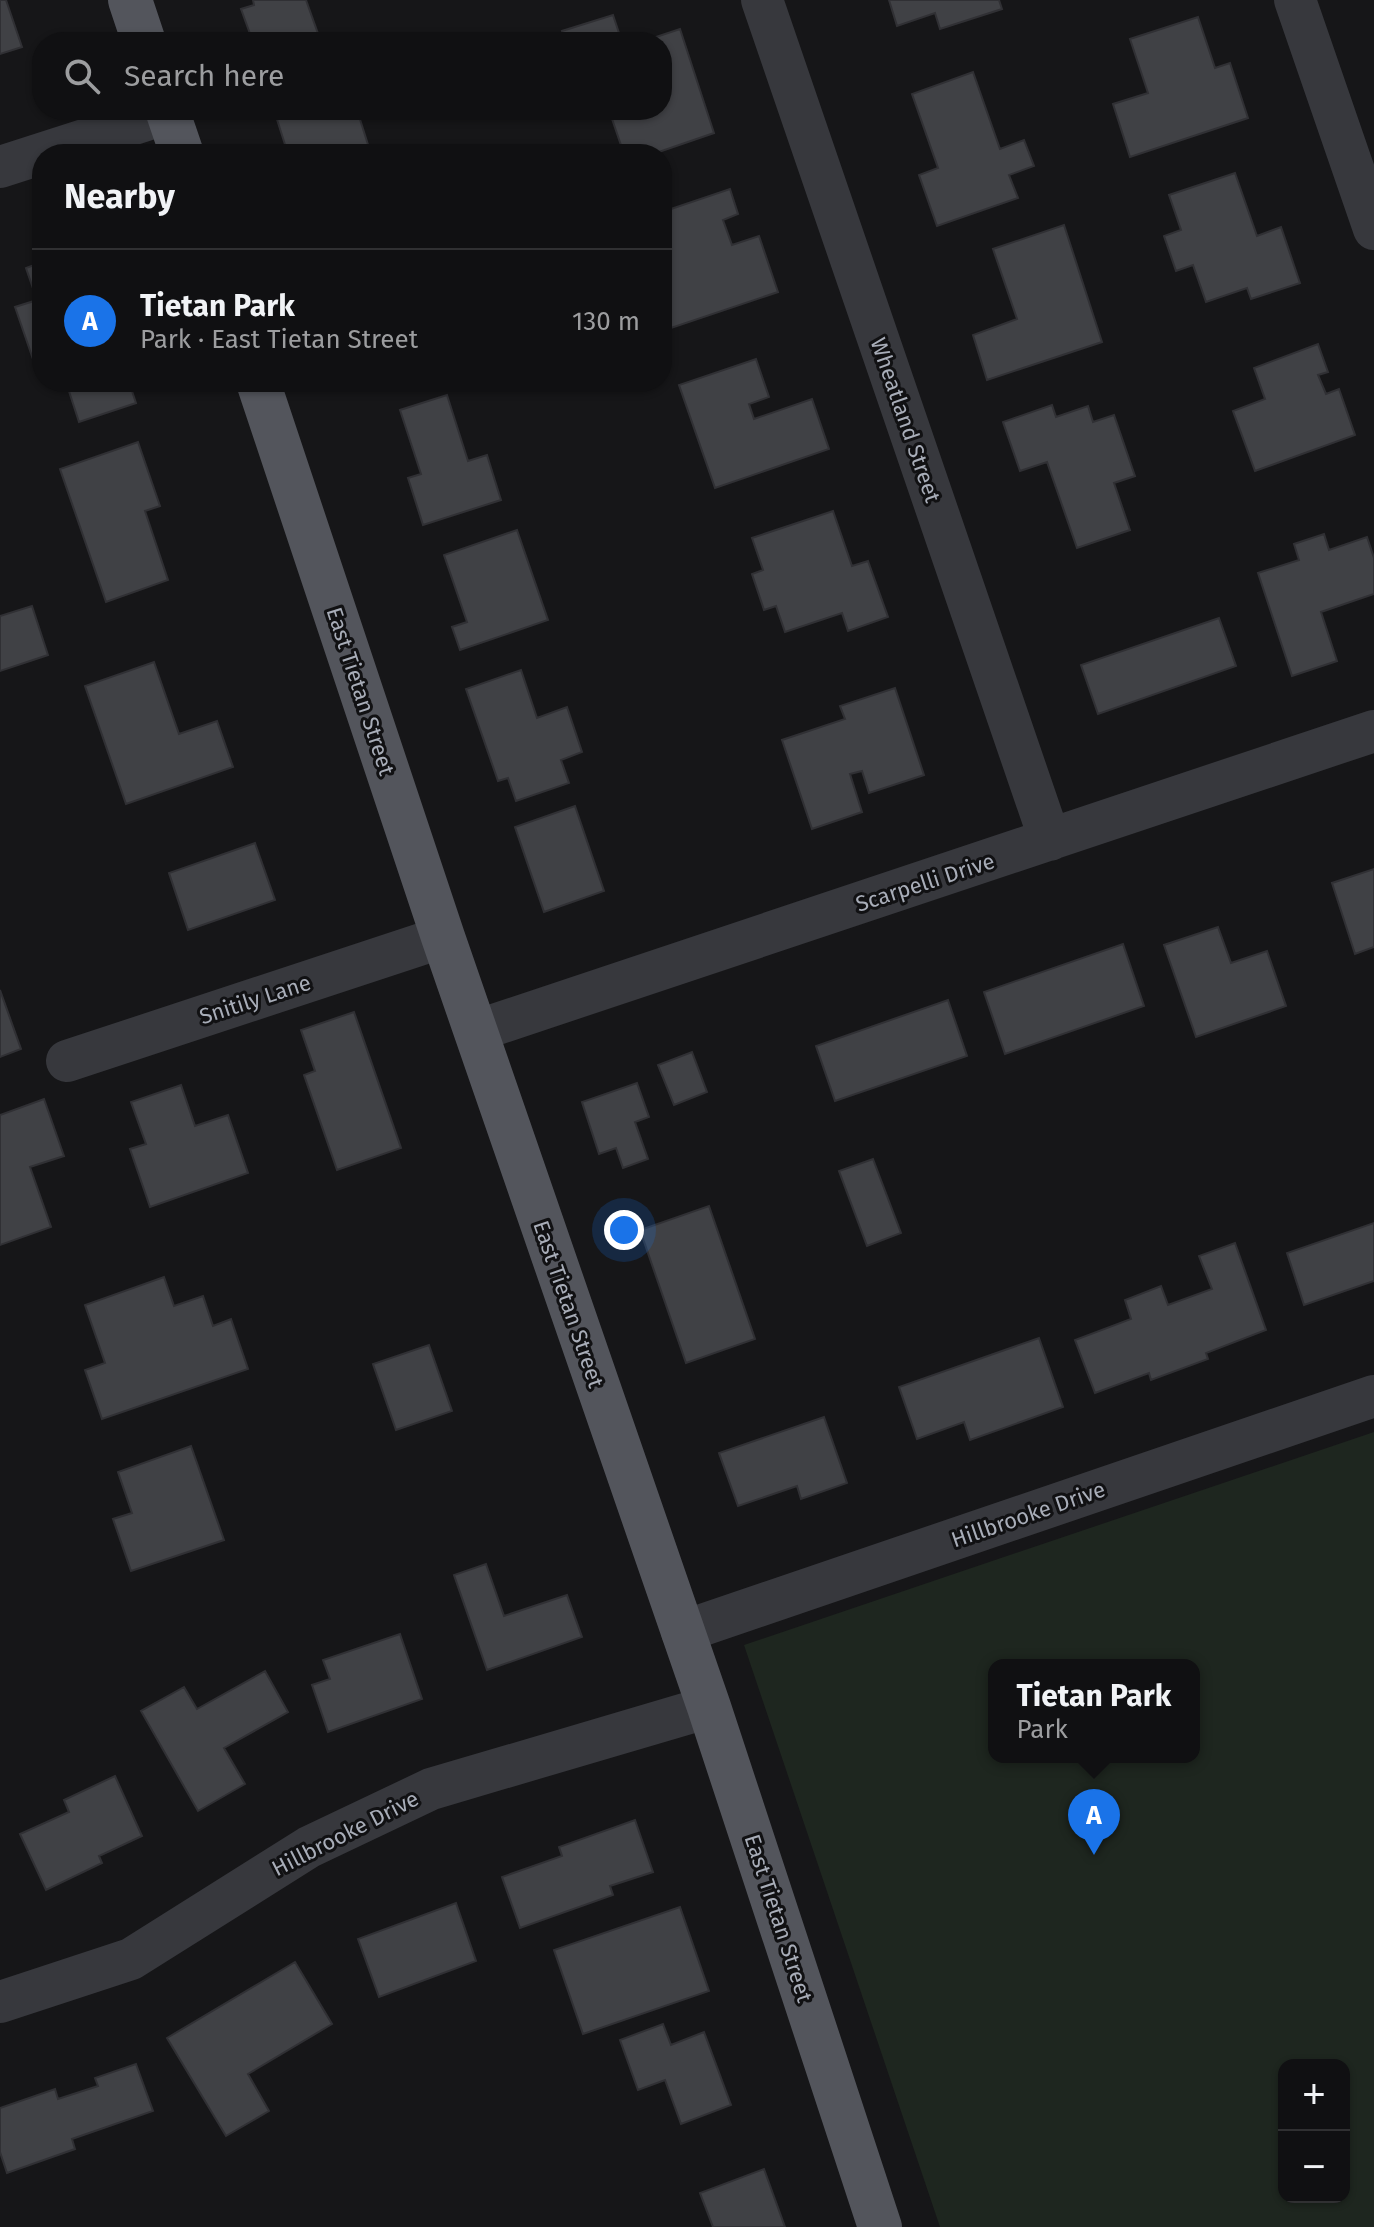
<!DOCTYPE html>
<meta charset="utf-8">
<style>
body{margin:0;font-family:"Fira Sans",sans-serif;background:#19191b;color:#f1f3f6}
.controls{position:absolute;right:24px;bottom:24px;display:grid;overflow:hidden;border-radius:16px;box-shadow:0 2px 6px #0004}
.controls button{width:72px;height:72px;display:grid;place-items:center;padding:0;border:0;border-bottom:2px solid #303032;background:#101012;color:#f1f3f6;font:40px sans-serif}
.you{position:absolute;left:624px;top:1230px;width:28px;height:28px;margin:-20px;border:6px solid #fff;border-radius:50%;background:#1a73e8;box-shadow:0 0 0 12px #1a73e833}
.badge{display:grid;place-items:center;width:52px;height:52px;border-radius:50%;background:#1a73e8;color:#fff;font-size:26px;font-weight:700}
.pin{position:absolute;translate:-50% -66px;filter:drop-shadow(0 2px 4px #0008)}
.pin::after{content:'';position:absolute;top:42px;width:28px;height:24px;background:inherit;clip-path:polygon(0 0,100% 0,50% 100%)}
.popup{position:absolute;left:988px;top:1659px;width:212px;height:104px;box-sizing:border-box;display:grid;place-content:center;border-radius:16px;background:#101012;filter:drop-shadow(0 2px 6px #0005);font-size:26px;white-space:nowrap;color:#9c9d9f}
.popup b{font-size:30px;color:#f1f3f6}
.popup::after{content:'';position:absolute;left:50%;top:100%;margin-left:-16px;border:16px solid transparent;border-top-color:#101012}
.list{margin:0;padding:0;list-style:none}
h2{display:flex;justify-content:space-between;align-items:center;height:104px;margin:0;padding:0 32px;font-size:34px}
h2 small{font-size:26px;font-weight:400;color:#9c9d9f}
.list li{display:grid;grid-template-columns:52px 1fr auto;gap:24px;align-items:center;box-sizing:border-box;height:144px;padding:0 32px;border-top:2px solid #303032}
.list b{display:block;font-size:30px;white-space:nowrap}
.list p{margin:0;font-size:26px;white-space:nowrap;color:#9c9d9f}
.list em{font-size:26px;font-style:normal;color:#9c9d9f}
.icon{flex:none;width:44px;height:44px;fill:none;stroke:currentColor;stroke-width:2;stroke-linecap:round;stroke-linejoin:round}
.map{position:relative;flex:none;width:1374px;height:2227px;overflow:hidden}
.search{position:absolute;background:#101012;box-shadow:0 2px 6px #0004;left:32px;top:32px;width:640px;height:88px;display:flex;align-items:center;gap:20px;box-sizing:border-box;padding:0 28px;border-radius:32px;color:#9c9d9f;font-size:30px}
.panel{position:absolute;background:#101012;box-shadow:0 2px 6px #0004;left:32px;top:144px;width:640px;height:248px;border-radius:32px}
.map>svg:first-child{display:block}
.green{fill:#1e261f;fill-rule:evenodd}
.building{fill:#404145;stroke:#303034;stroke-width:2}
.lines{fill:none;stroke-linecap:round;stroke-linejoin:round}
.minor{stroke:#37383d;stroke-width:42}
.major{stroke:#53555c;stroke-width:44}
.labels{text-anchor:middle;stroke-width:6;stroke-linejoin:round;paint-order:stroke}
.street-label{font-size:22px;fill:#a8adb8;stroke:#111113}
</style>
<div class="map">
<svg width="1374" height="2227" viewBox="0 0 1374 2227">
<rect width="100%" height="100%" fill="#161618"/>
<path class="green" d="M1374 1432V2227H940L744 1645ZM994 1665H1194V1757H994ZM1284 2065H1344V2197H1284Z"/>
<path class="building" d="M0 0H6L22 47 0 54Z
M253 0H306L321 42H253L241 9 254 5Z
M889 0H999L1002 9 940 29 935 13 897 26Z
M613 15 622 42H566L562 31Z
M1198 17 1215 68 1230 63 1248 118 1130 157 1113 104 1148 93 1130 39Z
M680 29 714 133 653 154H624L609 110H662V42H641Z
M973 72 1000 149 1024 140 1034 166 1009 175 1018 198 937 226 919 175 938 168 912 94Z
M274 110H357L371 154H311L310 151 288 154Z
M1235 173 1257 236 1281 227 1300 283 1251 299 1247 288 1206 302 1193 265 1176 271 1164 236 1181 230 1169 195Z
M730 189 738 214 723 220 732 245 759 236 778 292 665 330 662 322V212Z
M1064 225 1102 342 987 380 973 335 1017 319 993 249Z
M42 262V362L35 365 15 307 37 300 26 268Z
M1318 344 1328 372 1318 375 1326 394 1339 389 1355 435 1255 471 1233 411 1265 399 1254 368Z
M756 359 769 397 749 404 754 419 812 399 829 449 715 488 679 385Z
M66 382H129L136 403 79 422Z
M447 395 468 461 487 455 501 500 423 525 408 478 421 474 400 410Z
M1052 405 1056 417 1088 406 1093 422 1114 415 1135 476 1114 483 1130 530 1077 548 1047 462 1020 471 1003 422Z
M138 442 160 506 145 511 168 580 106 602 60 469Z
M833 511 852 566 868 561 888 617 848 631 842 613 785 632 776 606 764 610 752 574 763 570 752 538Z
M517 530 548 620 460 650 452 627 467 622 444 555Z
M1324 534 1329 550 1367 537 1374 558V594L1321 612 1337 661 1292 676 1258 573 1299 560 1294 544Z
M32 606 48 655 0 671V616Z
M1219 618 1236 666 1098 714 1081 665Z
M154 662 179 734 217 721 233 767 126 804 85 686Z
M521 670 537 718 567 707 582 752 561 760 569 783 516 801 508 778 498 781 466 689Z
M895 688 924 775 869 793 862 771 850 774 862 812 812 829 782 740 845 719 840 706Z
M575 806 604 891 544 912 515 827Z
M255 843 275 900 188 930 169 873Z
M1374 869V947L1355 954 1332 883Z
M1218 927 1231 963 1267 951 1286 1006 1196 1037 1164 945Z
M1123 944 1144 1006 1005 1054 984 992Z
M0 990 21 1049 0 1057Z
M948 1000 967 1056 835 1101 816 1046Z
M354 1012 401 1148 337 1170 304 1075 315 1071 301 1030Z
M692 1052 707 1092 674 1105 658 1065Z
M637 1083 649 1117 635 1122 648 1159 623 1168 616 1148 599 1154 582 1102Z
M181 1085 195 1126 228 1115 248 1173 150 1207 130 1149 146 1144 131 1102Z
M44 1099 64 1156 30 1167 51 1227 0 1245V1115Z
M873 1159 901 1233 867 1246 839 1171Z
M709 1206 755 1339 686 1363 640 1230Z
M1374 1223V1281L1304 1305 1287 1253Z
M1235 1243 1266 1330 1206 1353 1208 1359 1151 1380 1149 1373 1095 1393 1075 1340 1131 1319 1125 1300 1161 1286 1168 1305 1212 1289 1199 1256Z
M164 1277 174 1306 203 1296 213 1326 231 1319 248 1369 102 1419 85 1370 105 1363 85 1305Z
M1039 1338 1063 1407 970 1440 964 1422 917 1439 899 1387Z
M429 1345 452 1411 396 1430 373 1364Z
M824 1417 847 1483 801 1499 797 1486 738 1506 719 1453Z
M191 1446 224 1540 131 1571 113 1519 132 1513 118 1472Z
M486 1564 504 1616 567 1595 582 1637 487 1670 454 1575Z
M400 1634 422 1699 328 1732 312 1685 330 1679 323 1660Z
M265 1671 288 1712 224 1748 245 1784 198 1811 141 1711 184 1687 197 1709Z
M115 1776 142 1836 99 1856 102 1863 46 1890 20 1834 69 1812 64 1800Z
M635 1820 653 1872 610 1886 613 1895 520 1928 502 1877 562 1856 559 1847Z
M456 1903 476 1961 379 1997 358 1939Z
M680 1907 709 1991 583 2034 554 1950Z
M295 1962 332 2024 248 2074 269 2111 226 2136 167 2038Z
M663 2024 671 2045 704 2032 731 2105 681 2124 665 2080 638 2090 620 2040Z
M136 2064 153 2111 72 2139 75 2149 7 2173 0 2152V2108L55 2089 58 2099 98 2086 95 2078Z
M764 2169 785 2227H713L700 2193Z"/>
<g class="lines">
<path class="minor" d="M762 0 1050 840
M1295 0 1374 229
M0 167 168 113
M476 1031 1374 731
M67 1061 443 937
M682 1632 1374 1396
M0 2002 131 1959 309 1847 431 1789 709 1707"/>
<path class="major" d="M130 0 144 42
M167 110 182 154
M258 382 443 937 709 1707 880 2227"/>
</g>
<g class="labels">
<g class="street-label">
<text transform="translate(906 420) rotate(71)" y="8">Wheatland Street</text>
<text transform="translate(361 691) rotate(72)" y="8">East Tietan Street</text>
<text transform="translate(925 882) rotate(-18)" y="8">Scarpelli Drive</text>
<text transform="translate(255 999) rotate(-18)" y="8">Snitily Lane</text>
<text transform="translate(569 1304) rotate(71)" y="8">East Tietan Street</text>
<text transform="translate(1028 1514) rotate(-19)" y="8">Hillbrooke Drive</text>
<text transform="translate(345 1833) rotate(-27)" y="8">Hillbrooke Drive</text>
<text transform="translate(779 1918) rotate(72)" y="8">East Tietan Street</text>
</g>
</g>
</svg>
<div class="controls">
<button>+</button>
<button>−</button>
</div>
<div class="you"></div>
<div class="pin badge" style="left:1094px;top:1855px">A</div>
<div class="popup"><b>Tietan Park</b>Park</div>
<div class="search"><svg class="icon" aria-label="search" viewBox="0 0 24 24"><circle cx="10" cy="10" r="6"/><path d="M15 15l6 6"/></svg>Search here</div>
<section class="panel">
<h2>Nearby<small></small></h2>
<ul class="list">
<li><span class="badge">A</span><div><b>Tietan Park</b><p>Park · East Tietan Street</p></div><em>130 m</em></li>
</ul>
</section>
</div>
